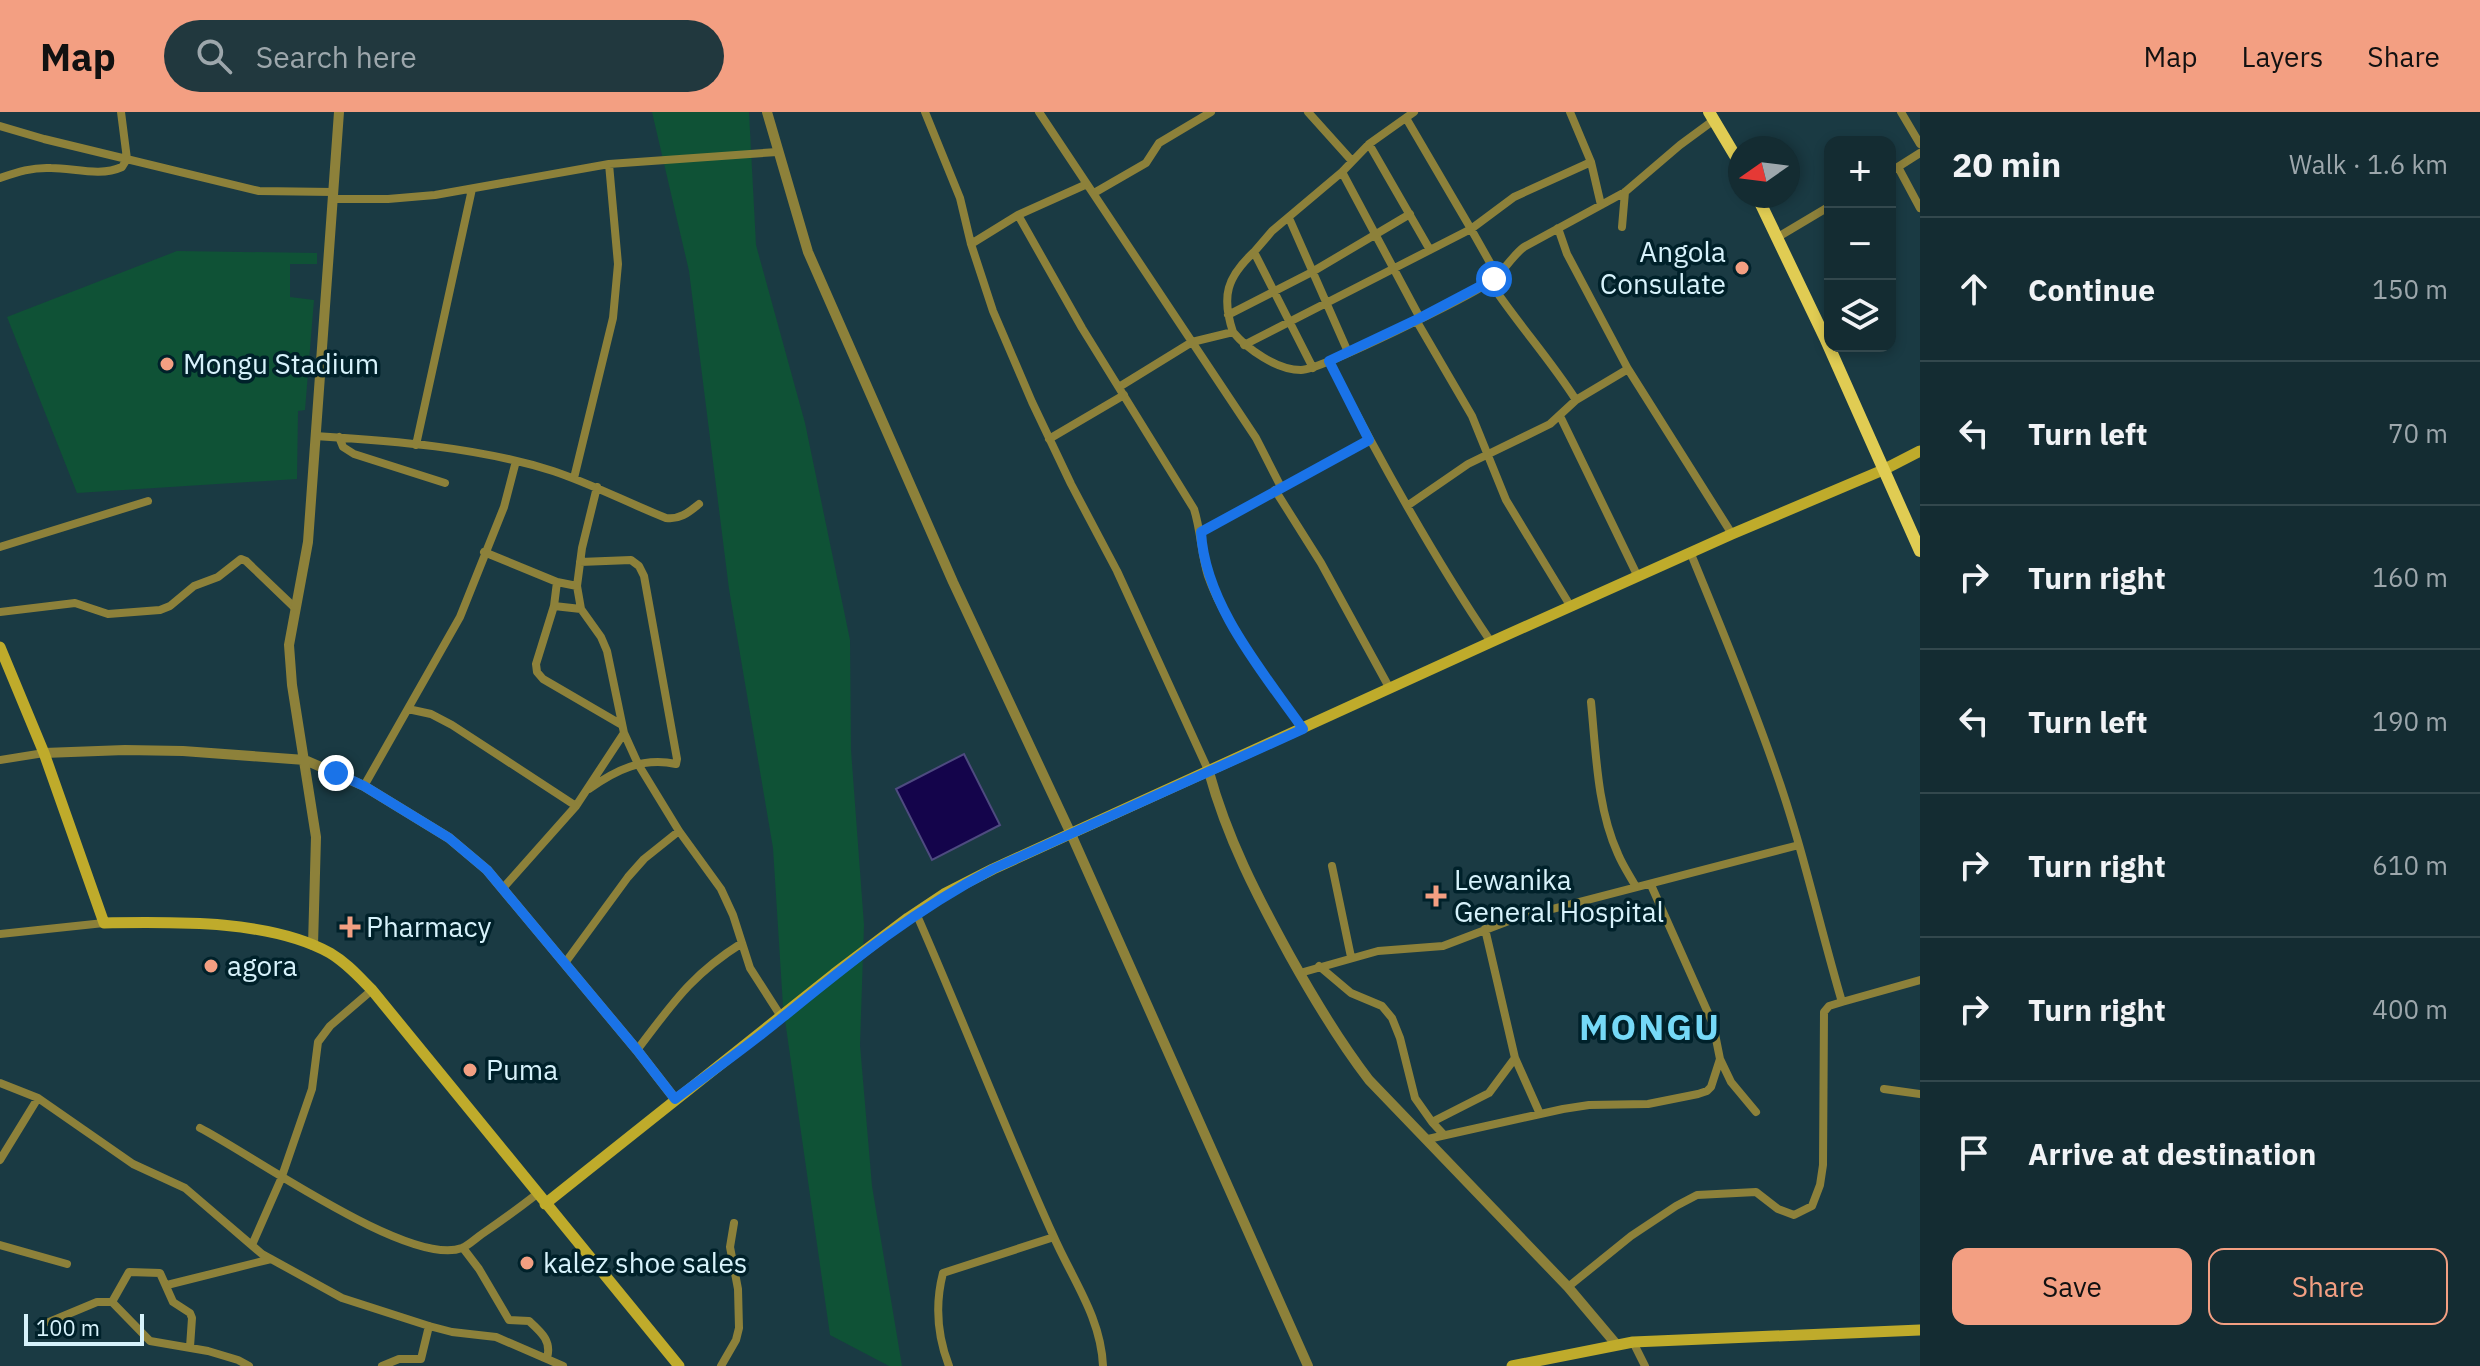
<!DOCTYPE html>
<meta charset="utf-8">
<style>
body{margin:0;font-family:"IBM Plex Sans",sans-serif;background:#21383e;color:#f1f3f6}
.controls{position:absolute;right:24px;top:24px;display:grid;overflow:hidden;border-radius:16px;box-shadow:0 4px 12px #0003}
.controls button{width:72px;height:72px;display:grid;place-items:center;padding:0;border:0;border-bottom:2px solid #33484d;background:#142c32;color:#f1f3f6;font:40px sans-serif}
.compass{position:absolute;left:1728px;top:24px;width:72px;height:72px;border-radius:50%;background:#142c32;box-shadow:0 4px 12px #0003;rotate:256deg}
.scale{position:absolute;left:24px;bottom:20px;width:120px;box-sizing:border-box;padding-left:8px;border:4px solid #d7f2fb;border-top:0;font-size:22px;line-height:28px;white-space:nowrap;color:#d7f2fb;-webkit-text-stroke:6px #00212a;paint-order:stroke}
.stop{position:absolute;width:24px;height:24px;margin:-18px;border:6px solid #1a73e8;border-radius:50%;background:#fff}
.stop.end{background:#1a73e8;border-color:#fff;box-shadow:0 2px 8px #0008}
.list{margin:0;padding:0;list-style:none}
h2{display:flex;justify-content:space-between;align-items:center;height:104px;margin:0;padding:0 32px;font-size:34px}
h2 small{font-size:26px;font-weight:400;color:#9da7ac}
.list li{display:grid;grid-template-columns:52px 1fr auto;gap:24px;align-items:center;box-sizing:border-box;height:144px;padding:0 32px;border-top:2px solid #33484d}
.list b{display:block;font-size:30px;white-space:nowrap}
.list em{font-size:26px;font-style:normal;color:#9da7ac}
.actions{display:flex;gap:16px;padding:24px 32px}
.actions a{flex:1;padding:18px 0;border:2px solid #f39f82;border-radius:16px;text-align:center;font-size:28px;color:#f39f82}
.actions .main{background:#f39f82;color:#111}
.icon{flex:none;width:44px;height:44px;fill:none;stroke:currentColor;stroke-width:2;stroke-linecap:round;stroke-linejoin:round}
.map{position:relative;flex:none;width:1920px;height:1254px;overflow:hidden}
header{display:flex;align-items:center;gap:48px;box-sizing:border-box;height:112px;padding:0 40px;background:#f39f82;color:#111}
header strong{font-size:38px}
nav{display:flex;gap:44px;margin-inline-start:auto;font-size:28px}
.search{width:560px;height:72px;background:#21383e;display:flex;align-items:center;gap:20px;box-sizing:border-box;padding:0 28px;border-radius:44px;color:#9da7ac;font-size:30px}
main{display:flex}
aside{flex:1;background:#142c32}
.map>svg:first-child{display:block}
.green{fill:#0f5236}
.water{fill:#14044b;stroke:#4e4b80;stroke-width:2}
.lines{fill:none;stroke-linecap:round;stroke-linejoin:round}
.minor{stroke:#8d813a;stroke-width:8}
.tertiary{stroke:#8d813a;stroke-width:10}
.secondary{stroke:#bfab2b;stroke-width:11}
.primary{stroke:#e0cc53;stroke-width:12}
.route{stroke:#1a73e8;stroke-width:10}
.poi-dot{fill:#f39f82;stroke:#00212a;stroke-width:3}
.labels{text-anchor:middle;stroke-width:7;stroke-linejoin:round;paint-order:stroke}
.poi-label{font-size:28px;fill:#d7f2fb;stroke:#00212a;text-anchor:start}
.district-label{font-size:36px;font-weight:bold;letter-spacing:2px;fill:#75d9f7;stroke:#00212a}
</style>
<header>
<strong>Map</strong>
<div class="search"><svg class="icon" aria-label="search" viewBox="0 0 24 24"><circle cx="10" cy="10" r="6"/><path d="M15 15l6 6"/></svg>Search here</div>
<nav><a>Map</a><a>Layers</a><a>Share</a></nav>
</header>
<main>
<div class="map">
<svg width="1920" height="1254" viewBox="0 0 1920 1254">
<rect width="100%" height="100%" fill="#1a3a43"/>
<path class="green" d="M652 0H749L756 133 805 311 850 528 851 638 864 813 860 933 872 1074 902 1254H889L830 1223 783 894 773 736 729 477 689 159Z
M177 139 317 141V152H290V185L314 188 305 298 298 299 297 367 77 381 7 205Z"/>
<path class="water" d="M964 642 1000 713 932 748 896 677Z"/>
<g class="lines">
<path class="minor" d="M925 0 960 86 971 132 993 199 1032 290 1071 372 1117 459 1209 660
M1039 0 1256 326 1281 375
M1308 0 1352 49
M1570 0 1591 50
M1901 0 1920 32
M1406 6 1471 117 1514 85 1591 50 1601 93
M0 14 44 27 259 79 333 80
M1369 32 1430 138
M1898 55 1920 96
M1342 60 1420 206
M1890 60 1920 41
M0 66C17 60 33 55 51 56 74 56 100 65 122 55L127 47 121 0
M1094 81 1146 51 1159 31 1211 0
M333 87H388L435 83 609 52 777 40
M1018 103 1082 216 1194 397C1201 419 1201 442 1208 464 1226 515 1271 572 1303 617
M1289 106 1348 240
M1622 115 1625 80
M1558 116 1567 142 1628 257 1732 422
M1778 125 1830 94
M971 132 1018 103 1087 72
M1490 170C1517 211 1550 247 1576 288
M1228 203 1312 160 1410 102
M1416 208 1472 304 1506 388 1571 495
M1233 220C1221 184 1227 165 1254 140
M1244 233 1471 117 1497 163
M1329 249C1378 345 1430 440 1491 530
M1313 256 1254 140 1272 119 1342 60 1369 32 1414 0
M1119 275 1192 230 1233 220C1247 237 1277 258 1301 258 1323 257 1466 186 1490 170 1503 161 1511 145 1524 135L1625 80 1680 33 1714 8
M1560 304 1638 465
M315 324C394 329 477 335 553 359 592 372 628 391 666 406 680 408 689 400 699 392
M339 325 343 335 354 342 445 371
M1049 327 1124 283
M416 333 472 77
M574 366 613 206 618 152 609 52
M597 375 582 436 577 474 581 497 601 525 607 539 624 621 638 652 679 719 721 777 733 803 750 856 782 906
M1275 378 1321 451 1390 577
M1407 394 1468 352 1550 312 1576 288 1628 257
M1201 420 1369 328
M0 435 148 389
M484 440 557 470 577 474
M580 450 631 448 639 454 644 464 677 647 676 652C642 645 616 658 589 677
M557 470 554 494 536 552 537 560 543 567 622 613
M554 494 581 497
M0 500 75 491 108 502 160 498 170 494 194 474 218 465 241 447 246 449 294 495
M1591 590C1596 640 1597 696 1618 742 1623 754 1630 764 1636 775
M408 597 431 602 452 613 576 694
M0 648 44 641
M364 674 460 505 504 395 516 349
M1332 754 1351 845
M1651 773 1713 912 1720 947 1731 970 1756 1000
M504 775 576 694 624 621
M916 801C963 908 1005 1017 1053 1123 1072 1167 1101 1205 1103 1254
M1485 817 1515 946 1540 1002
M0 822 104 811
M565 851 628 765 644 747 679 719
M1319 854 1351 881 1382 894 1392 906 1400 926 1415 986 1432 1010
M1300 861 1378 839 1443 834 1514 807 1799 733
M1842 890 1920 868
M637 938C673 891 691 863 742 831
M0 971 38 986 133 1052 185 1076 262 1142 342 1186 429 1214 452 1220 496 1225 563 1254
M1884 977 1920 982
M200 1016C251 1042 410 1156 462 1136 469 1133 476 1126 482 1122 501 1109 519 1096 537 1082
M1444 1023 1432 1010 1489 981 1515 946
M1428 1027 1563 997 1589 993 1648 992 1698 982 1707 979 1711 975 1720 947
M0 1048 38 986
M0 1133 67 1152
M252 1133 281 1067 312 977 318 930 330 914 372 878
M463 1136 479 1157 509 1208 529 1209C541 1220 552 1229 547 1246
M167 1173 271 1147
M1568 1175 1631 1124 1676 1094 1697 1083 1756 1080 1778 1097 1794 1103 1812 1094 1820 1073 1823 1053 1824 900 1829 894 1842 890C1819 812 1802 733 1775 657 1750 584 1720 513 1691 442
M112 1190 129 1160 160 1161 173 1190 190 1201 192 1206 190 1235
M49 1210 97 1190H112L150 1229 208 1239 238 1248 249 1254
M1633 1230 1645 1254
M382 1254 399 1247H421L429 1214
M721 1254 736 1228 739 1216 738 1177 730 1135 734 1111
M949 1254C937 1223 935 1192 943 1161L1054 1125"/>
<path class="tertiary" d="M767 0 808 140 953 470 1071 722 1308 1254
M44 641 125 638 183 639 305 648 364 674 449 726 487 758 637 938 675 987
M1209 660C1227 726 1257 784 1290 844 1314 887 1339 929 1369 968L1568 1175 1616 1232
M313 833 316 725 292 573 289 533 308 430 339 0"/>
<path class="secondary" d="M0 535 44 641 104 811C172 810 269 807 330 841 347 851 359 865 372 878L679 1254
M545 1092 834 862 908 806 944 782 993 757 1491 530 1732 422 1883 358 1920 339
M1512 1254 1633 1230 1920 1218"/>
<path class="primary" d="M1709 0 1740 52
M1757 84 1826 228 1920 439"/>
</g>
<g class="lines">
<path class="route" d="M336 661 364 674 449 726 487 758 637 938 675 987C711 960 748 934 783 905 852 849 913 799 993 757L1303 617C1262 559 1205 492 1201 420L1369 328 1329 249 1420 206 1494 167"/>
</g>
<g class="poi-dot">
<circle cx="1742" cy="156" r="8"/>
<circle cx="167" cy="252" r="8"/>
<path d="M1432 772h8v8h8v8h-8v8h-8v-8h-8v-8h8z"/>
<path d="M346 803h8v8h8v8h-8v8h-8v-8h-8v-8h8z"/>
<circle cx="211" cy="854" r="8"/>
<circle cx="470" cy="958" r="8"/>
<circle cx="527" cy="1151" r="8"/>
</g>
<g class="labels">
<g class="poi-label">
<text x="1726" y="150" text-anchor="end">Angola<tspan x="1726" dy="32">Consulate</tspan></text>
<text x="183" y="262">Mongu Stadium</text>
<text x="1454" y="778">Lewanika<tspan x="1454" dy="32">General Hospital</tspan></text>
<text x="366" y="825">Pharmacy</text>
<text x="227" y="864">agora</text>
<text x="486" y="968">Puma</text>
<text x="543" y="1161">kalez shoe sales</text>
</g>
<g class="district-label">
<text x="1650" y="928">MONGU</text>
</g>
</g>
</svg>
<div class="controls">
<button>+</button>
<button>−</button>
<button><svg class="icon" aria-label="layers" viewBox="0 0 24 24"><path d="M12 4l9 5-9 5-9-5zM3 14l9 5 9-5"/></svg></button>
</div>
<svg class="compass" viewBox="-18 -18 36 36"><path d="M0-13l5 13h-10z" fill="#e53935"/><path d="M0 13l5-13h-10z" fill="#9da7ac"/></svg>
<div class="scale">100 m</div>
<div class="stop" style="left:1494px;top:167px"></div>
<div class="stop end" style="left:336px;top:661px"></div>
</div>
<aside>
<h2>20 min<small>Walk · 1.6 km</small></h2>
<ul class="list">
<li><svg class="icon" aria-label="ahead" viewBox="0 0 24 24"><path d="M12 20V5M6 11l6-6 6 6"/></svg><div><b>Continue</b></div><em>150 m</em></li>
<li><svg class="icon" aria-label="left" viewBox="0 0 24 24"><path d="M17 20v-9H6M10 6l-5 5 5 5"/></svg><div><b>Turn left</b></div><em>70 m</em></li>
<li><svg class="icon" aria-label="right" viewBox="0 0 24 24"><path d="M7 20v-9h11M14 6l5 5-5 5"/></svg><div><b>Turn right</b></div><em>160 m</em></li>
<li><svg class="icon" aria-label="left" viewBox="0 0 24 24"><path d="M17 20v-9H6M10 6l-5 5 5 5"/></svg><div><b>Turn left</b></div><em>190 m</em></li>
<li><svg class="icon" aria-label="right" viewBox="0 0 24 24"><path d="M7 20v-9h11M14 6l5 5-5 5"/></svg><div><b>Turn right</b></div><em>610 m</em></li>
<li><svg class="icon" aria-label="right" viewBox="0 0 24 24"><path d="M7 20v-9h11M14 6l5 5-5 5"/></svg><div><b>Turn right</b></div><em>400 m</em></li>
<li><svg class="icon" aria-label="arrive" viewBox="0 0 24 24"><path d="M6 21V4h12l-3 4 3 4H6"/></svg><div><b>Arrive at destination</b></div></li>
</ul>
<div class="actions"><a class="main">Save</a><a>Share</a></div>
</aside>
</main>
